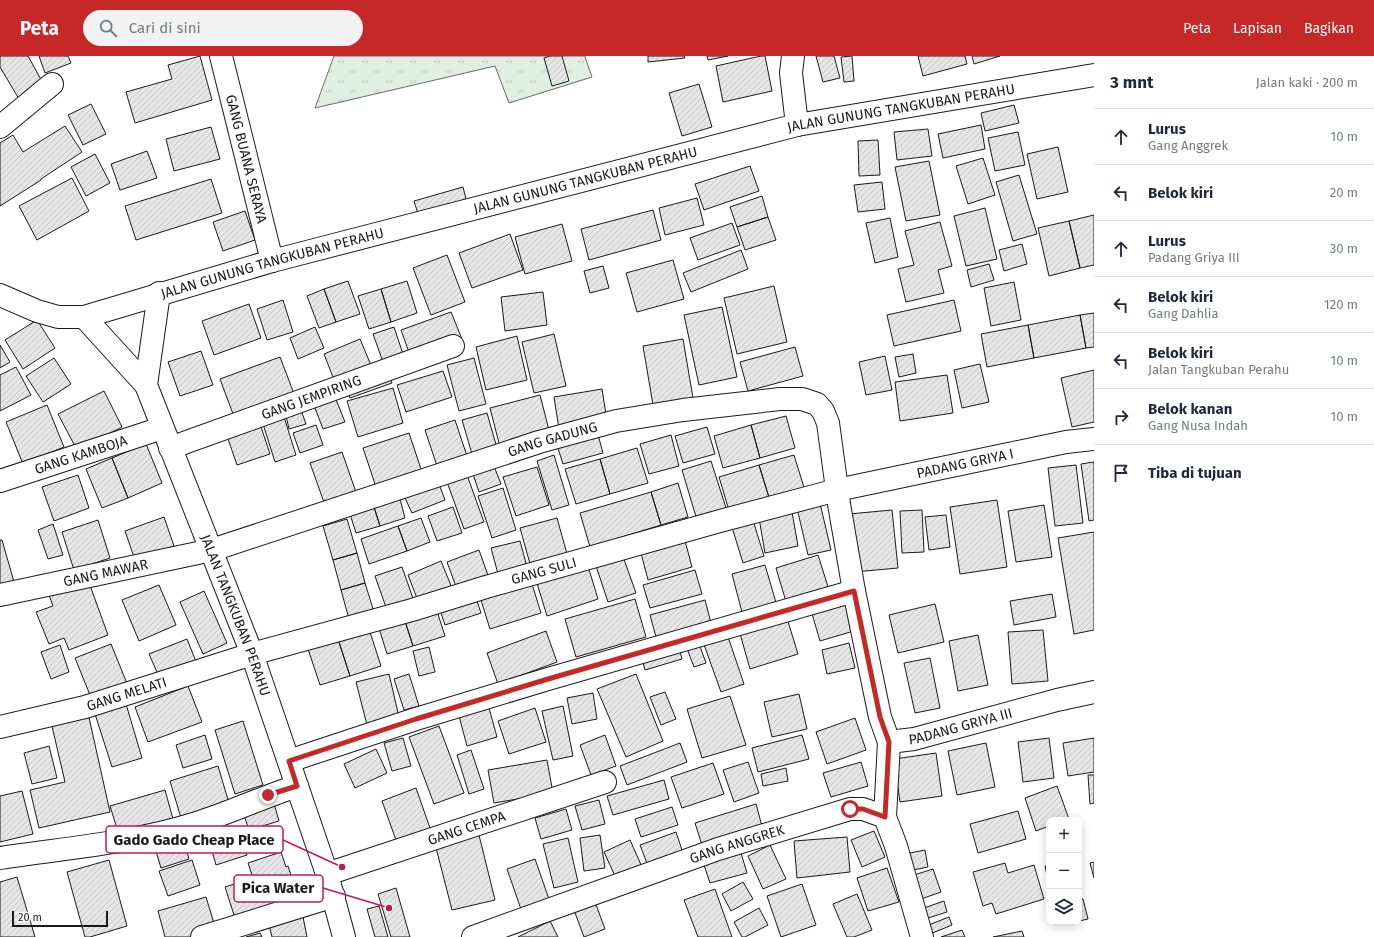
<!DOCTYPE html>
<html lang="id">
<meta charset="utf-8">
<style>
body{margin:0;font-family:"Fira Sans",sans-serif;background:#f2f2f3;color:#1f2937}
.controls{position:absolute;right:12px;bottom:12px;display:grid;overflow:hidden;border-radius:8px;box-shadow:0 2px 10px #0003}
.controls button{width:36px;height:36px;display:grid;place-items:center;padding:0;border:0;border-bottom:1px solid #e0e1e3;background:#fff;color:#1f2937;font:20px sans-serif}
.scale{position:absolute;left:12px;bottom:10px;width:96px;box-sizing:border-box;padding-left:4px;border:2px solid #1a1a1a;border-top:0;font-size:11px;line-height:14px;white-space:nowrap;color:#1a1a1a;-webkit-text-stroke:3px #fff;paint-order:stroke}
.stop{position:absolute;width:12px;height:12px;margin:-9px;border:3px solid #c62828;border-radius:50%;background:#fff}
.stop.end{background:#c62828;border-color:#fff;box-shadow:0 1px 4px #0008}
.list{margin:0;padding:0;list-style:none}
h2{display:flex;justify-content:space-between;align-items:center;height:52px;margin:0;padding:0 16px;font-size:17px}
h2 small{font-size:13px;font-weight:400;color:#747a83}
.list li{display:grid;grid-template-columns:26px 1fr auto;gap:12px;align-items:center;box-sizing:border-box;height:56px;padding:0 16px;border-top:1px solid #e0e1e3}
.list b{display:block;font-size:15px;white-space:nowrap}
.list p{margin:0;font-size:13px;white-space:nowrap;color:#747a83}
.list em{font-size:13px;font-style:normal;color:#747a83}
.icon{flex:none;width:22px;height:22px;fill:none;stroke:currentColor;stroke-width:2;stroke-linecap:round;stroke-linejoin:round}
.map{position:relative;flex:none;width:1094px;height:881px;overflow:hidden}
header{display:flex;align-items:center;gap:24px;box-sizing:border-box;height:56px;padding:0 20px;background:#c62828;color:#fff}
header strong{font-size:19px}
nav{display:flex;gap:22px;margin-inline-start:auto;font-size:14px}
.search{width:280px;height:36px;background:#f2f2f3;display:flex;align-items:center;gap:10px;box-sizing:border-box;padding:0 14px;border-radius:22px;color:#747a83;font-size:15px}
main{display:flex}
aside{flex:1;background:#fff}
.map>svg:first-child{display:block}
.grass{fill:url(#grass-tufts);stroke:#6a6a6a}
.building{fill:url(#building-hatch);stroke:#1a1a1a}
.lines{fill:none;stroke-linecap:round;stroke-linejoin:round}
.minor-casing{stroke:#1a1a1a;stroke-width:24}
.minor{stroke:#fff;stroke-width:22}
.route{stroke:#c62828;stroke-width:5}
.labels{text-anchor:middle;stroke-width:3;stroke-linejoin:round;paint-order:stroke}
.street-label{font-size:14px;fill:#1a1a1a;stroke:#fff}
.leader{fill:none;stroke:#c2185b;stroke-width:1.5}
.callout-dot{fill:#c2185b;stroke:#fff;stroke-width:1.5}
.callout{fill:#fff;stroke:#c2185b;stroke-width:1.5}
.callout-label{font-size:15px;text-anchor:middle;font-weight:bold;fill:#1a1a1a}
</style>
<header>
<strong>Peta</strong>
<div class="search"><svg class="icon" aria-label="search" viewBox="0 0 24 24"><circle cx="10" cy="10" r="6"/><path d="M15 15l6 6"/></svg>Cari di sini</div>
<nav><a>Peta</a><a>Lapisan</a><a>Bagikan</a></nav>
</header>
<main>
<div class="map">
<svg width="1094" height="881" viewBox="0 0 1094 881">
<defs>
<pattern id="grass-tufts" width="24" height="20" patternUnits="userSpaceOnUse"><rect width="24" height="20" fill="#e0efe3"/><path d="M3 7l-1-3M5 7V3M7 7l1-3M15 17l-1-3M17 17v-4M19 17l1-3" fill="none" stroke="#c0ccc2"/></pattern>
<pattern id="building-hatch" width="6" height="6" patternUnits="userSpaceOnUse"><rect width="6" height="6" fill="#e6e6e6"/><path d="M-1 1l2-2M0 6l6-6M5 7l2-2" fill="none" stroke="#c5c5c5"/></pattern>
</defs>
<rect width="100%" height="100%" fill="#fff"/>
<path class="grass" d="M334 0H586L585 1 592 21 509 47 495 10 315 52Z"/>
<path class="building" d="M0 0H28L44 29 19 43 0 11Z
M39 0H68L71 7 45 17Z
M200 0 212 44 135 67 126 36 172 23 168 9Z
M550 0H562L569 25 552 30 544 2Z
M648 0H684L685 2 648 6Z
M707 0H728L708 4Z
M761 0H765L772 35 723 46 716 10Z
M816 0H834L840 22 823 26Z
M852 0 854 25 844 26 841 1Z
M918 0H965L967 8 923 20Z
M972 0H1000L974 8Z
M699 28 712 71 682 80 669 37Z
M91 48 106 78 83 89 68 59Z
M1014 49 1019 67 985 75 981 57Z
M981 69 985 93 943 102 938 78Z
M65 70 82 96 41 123V124L0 150V87L13 79 23 96Z
M211 71 220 103 174 115 166 83Z
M928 73 932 100 897 104 894 76Z
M1018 76 1025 109 995 115 988 82Z
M878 84 880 119 859 120 858 85Z
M1058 91 1068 136 1037 143 1027 98Z
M147 95 157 122 120 134 111 108Z
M95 98 110 127 86 140 71 111Z
M983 102 995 139 968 148 956 110Z
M929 105 940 159 906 165 895 111Z
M750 110 759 135 704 154 695 128Z
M1019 119 1037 178 1013 185 996 126Z
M72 122 89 155 37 184 19 150Z
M211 123 222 157 136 184 125 150Z
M882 126 885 153 858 156 854 129Z
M463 131 467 147 419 161 414 145Z
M762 140 768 161 737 171 730 151Z
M697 142 704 169 665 179 659 152Z
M985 152 997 203 966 210 954 160Z
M653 154 661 184 589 204 581 173Z
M245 155 255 184 223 195 213 166Z
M1094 159V209L1080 212 1069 165Z
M768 161 776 184 745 194 737 171Z
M890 162 898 201 875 207 866 167Z
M1069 165 1080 212 1049 220 1038 172Z
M940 166 952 210 938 214 944 237 906 246 898 213 914 209 905 175Z
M732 167 740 189 698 204 690 182Z
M562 168 572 205 525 218 515 181Z
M510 178 523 214 472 232 459 197Z
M1022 188 1027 208 1004 215 999 194Z
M741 194 748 213 691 236 683 217Z
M447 199 465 246 431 259 413 212Z
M673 204 684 243 637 256 626 217Z
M989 208 994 224 971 231 967 214Z
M603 210 609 232 590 237 584 215Z
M348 225 360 258 336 266 324 233Z
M407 225 417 257 391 266 381 233Z
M1014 226 1021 264 991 270 984 232Z
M774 230 787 286 737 298 724 242Z
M324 233 336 266 319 272 307 240Z
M381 233 391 266 369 273 358 240Z
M543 236 547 269 505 275 501 241Z
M283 244 293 276 267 284 257 253Z
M954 244 961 275 894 290 887 259Z
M249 248 261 282 214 299 202 265Z
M722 251 737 321 699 329 684 259Z
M451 256 462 283 411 302 401 274Z
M1094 257V291L1086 292 1080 259Z
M1080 259 1086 292 1034 302 1028 269Z
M37 264 55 292 23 313 5 284Z
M1028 269 1034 302 987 311 981 278Z
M315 271 324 292 298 303 290 282Z
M394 271 403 298 383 306 373 278Z
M554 278 566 330 534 337 522 286Z
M517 280 527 324 486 334 476 291Z
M360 283 373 314 336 329 324 298Z
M683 283 693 342 653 349 643 290Z
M0 289 10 306 0 312Z
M795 291 803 320 748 335 740 306Z
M201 295 213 329 180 340 168 306Z
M913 298 916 317 899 321 895 301Z
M885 300 892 334 866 339 859 306Z
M280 301 296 343 236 366 220 323Z
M54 302 71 328 43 346 26 320Z
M474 302 486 348 459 355 447 309Z
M980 308 989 346 962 352 954 314Z
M16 311 31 339 0 355V319Z
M387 314 392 327 350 342 345 329Z
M1094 314V366L1072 371 1061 322Z
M443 315 452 341 406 356 397 329Z
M947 319 953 357 900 365 895 326Z
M393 332 403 367 358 381 347 345Z
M602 333 607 365 559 373 554 341Z
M104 335 122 371 77 394 58 358Z
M333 336 345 366 323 373 312 344Z
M540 339 551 382 501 395 490 352Z
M47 349 64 391 23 408 6 366Z
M300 351 306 368 289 373 285 355Z
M487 357 497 392 472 398 462 364Z
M786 360 795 392 760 402 751 369Z
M284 361 296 399 275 406 263 368Z
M455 364 468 403 438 413 425 374Z
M260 368 270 398 237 409 227 380Z
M316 369 323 389 300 397 293 377Z
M751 369 760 402 723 412 714 380Z
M707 371 715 398 683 407 675 380Z
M597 375 603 397 563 408 556 386Z
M409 377 422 416 376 431 363 392Z
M671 379 679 410 649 418 640 388Z
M146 388 162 427 128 442 112 402Z
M637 392 648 427 610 438 600 403Z
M342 396 358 442 326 452 310 407Z
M554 399 569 449 552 454 537 405Z
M794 399 806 438 771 448 759 409Z
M112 402 128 442 102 452 86 413Z
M600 403 610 438 576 448 565 413Z
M711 405 727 455 697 464 682 414Z
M1094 406V464L1089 465 1081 408Z
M759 409 771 448 731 461 719 421Z
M1076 409 1083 467 1055 470 1048 412Z
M494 410 501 428 479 436 473 418Z
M537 411 549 449 516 460 503 421Z
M78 419 89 452 54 465 42 431Z
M467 419 484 466 464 473 447 426Z
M678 427 688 461 661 469 651 436Z
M439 428 445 444 412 457 405 442Z
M503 432 516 474 492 482 478 440Z
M651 436 661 469 590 491 580 457Z
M400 443 405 462 380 470 374 451Z
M819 443 831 494 808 499 796 448Z
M997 444 1007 511 960 518 950 451Z
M1044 449 1052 501 1016 506 1008 455Z
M374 451 380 470 356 477 350 458Z
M453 451 462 477 437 485 428 460Z
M892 454 898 512 854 516 849 458Z
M922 454 924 496 902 497 900 455Z
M792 456 798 490 765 497 759 462Z
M946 459 950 491 929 494 925 461Z
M164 461 174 490 135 504 125 475Z
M752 461 764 500 743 507 731 468Z
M421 462 430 486 407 495 398 470Z
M557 462 569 505 532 515 520 472Z
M347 463 357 497 333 504 323 470Z
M98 464 110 502 74 514 62 476Z
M53 468 63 499 48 503 38 474Z
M398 470 407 495 369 508 361 483Z
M1094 476V574L1074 578 1058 482Z
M684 481 692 511 648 524 640 493Z
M0 484H2L14 526 0 529Z
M520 485 527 511 498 518 491 492Z
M479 494 490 525 458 536 447 506Z
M621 495 636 537 608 546 594 504Z
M357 497 365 527 341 534 333 504Z
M818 499 830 537 787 549 776 512Z
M441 505 454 537 420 550 408 519Z
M587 507 598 543 547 560 536 524Z
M765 509 777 550 743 560 732 518Z
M402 511 415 548 388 557 375 520Z
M695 514 702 538 650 552 643 529Z
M88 524 108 579 69 594 64 582 49 588 36 556 53 550 49 539Z
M531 525 541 557 490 573 480 541Z
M365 527 374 556 349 563 341 534Z
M159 529 176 569 139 585 122 544Z
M204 535 227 587 203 598 180 546Z
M1052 538 1056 561 1014 569 1010 545Z
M475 539 481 557 445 569 439 551Z
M847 540 857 574 820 585 810 551Z
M635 543 646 581 576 601 565 563Z
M705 544 711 567 656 581 650 559Z
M935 548 944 586 898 597 889 559Z
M436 552 445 580 413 590 404 562Z
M786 559 798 598 750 613 739 574Z
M404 562 413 590 387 598 378 569Z
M369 573 381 610 350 620 338 583Z
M1043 574 1048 625 1012 628 1008 576Z
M546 575 557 606 498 628 487 597Z
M726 575 744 628 721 636 702 583Z
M978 579 988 629 958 635 949 585Z
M187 583 197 608 160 623 149 598Z
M338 583 350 620 320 629 308 593Z
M698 585 706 607 694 611 686 590Z
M849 587 855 612 827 618 822 594Z
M111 588 128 630 92 644 75 602Z
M678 588 682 603 645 614 641 599Z
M60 589 69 616 51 623 41 596Z
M429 591 435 616 419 620 413 595Z
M930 602 940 652 915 657 904 607Z
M389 618 399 661 367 669 356 626Z
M409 618 419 650 404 654 394 623Z
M636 618 663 685 626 701 597 633Z
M188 630 202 666 148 686 135 651Z
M665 636 676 663 661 669 650 641Z
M593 637 597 663 572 668 567 642Z
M799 638 807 673 772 681 764 646Z
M730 640 746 689 702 702 687 653Z
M126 648 142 702 112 711 95 658Z
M563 650 573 700 553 704 542 655Z
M489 652 497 681 467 690 459 660Z
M535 652 546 686 509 698 498 665Z
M88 657 110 756 39 772 30 734 65 726 51 666Z
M855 662 866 694 827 708 816 676Z
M243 665 263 729 235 738 215 674Z
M439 670 464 737 434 748 409 681Z
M205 679 212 703 183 712 176 689Z
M605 679 616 710 591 719 580 689Z
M802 679 809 703 758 716 752 692Z
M403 682 411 710 392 715 384 687Z
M1049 682 1054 722 1023 726 1018 686Z
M1094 682V716L1068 720 1063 687Z
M680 687 687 706 627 729 620 710Z
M986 687 995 731 957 739 948 695Z
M49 690 57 722 32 728 24 697Z
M376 693 387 717 355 732 344 708Z
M471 694 484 733 469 738 457 699Z
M936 697 942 740 900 746 894 703Z
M547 704 553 737 494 747 488 714Z
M748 706 759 737 734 746 723 714Z
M861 706 868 730 831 741 823 717Z
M713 707 724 738 682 752 671 721Z
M218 710 229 747 181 762 170 725Z
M786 712 788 725 763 730 761 718Z
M1088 719H1094V747L1090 748Z
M664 724 669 743 613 759 607 740Z
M1057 730 1069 763 1065 764H1049V770L1036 775 1025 742Z
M416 732 431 775 397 787 382 745Z
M165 734 173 763 119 779 110 750Z
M22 735 33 778 0 786V740Z
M273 744 279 765 249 774 242 753Z
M599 744 605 768 582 774 575 750Z
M756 748 763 774 703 792 695 767Z
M672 751 678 769 641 781 635 763Z
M566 753 572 774 541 783 535 762Z
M1018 755 1026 783 978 797 970 768Z
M477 771 495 844 452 854 435 788Z
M874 775 885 801 862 811 851 784Z
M676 776 683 797 648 810 640 789Z
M241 779 247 799 216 809 210 788Z
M600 779 605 812 584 815 580 782Z
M847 781 850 816 797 822 794 785Z
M183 782 189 803 161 812 155 792Z
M568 782 578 826 554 832 543 788Z
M630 784 642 811 616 822 604 796Z
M770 789 786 823 763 833 748 800Z
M925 794 928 811 908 815 905 798Z
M281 796 286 811 288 810 298 841 235 862 225 831 253 822 248 807Z
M741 797 747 817 710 827 704 809Z
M535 803 550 846 522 856 507 813Z
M109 804 127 870 90 881H85L67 816Z
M192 804 200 829 168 840 159 815Z
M1094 806V822L1090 807Z
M1005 807 1008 817 1034 809 1044 843 996 858 992 847 983 850 973 816Z
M1049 809V829L1045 810Z
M887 812 899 846 868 855 857 822Z
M933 813 941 836 921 843 914 819Z
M17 821 35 881H0V826Z
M743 826 753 843 731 855 722 838Z
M802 828 816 869 781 881 767 840Z
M396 832 410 881H391L378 838Z
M715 833 732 881H698L684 844Z
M857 838 872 874 854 881H847L833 848Z
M206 841 216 874 191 881H165L158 855Z
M1083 843 1088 863 1079 865V844Z
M944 845 947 856 925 863 921 853Z
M595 846 605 873 584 881 574 854Z
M379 850 388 881H375L367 853Z
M759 852 768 869 745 881H742L734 866Z
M303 861 307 881H272L269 869Z
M949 861 952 869 930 878 926 870Z
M550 865 558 881H518Z
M962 874 965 881H941Z
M1022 875 1024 881H993Z
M260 877 262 881H246Z"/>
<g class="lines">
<defs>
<g id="minor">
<path id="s1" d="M221 0 272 205"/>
<path d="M793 0 791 17 797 69"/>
<path d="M0 71 52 28"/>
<path id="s2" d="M159 237 146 329 252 598 327 818 344 881"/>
<path id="s3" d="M0 239 37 255 58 261H84L272 205 797 69 1094 19"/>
<path d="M84 261 146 329"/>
<path id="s4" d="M170 392 453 290"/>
<path id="s5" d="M0 425 162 372"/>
<path id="s6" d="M0 539 212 494 539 386 616 365 683 354 780 343H802L817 348 823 355 828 367 839 448 854 535 880 661 889 686 914 683 1057 644 1094 636"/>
<path id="s7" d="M0 671 85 651 252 598 412 554 486 531 720 465 837 434 1066 386 1094 383"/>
<path d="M289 705 416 663 548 623 854 535"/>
<path d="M885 761 889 686"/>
<path d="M0 802C66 792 134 787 197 767 231 756 263 741 297 730"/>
<path id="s8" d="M327 818 605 726"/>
<path d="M202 881 334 840"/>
<path id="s9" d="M473 881 718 793 850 753H863L885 761 896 790 922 881"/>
</g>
</defs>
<use href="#minor" class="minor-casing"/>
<use href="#minor" class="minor"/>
</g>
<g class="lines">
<path class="route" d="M268 739 297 730 289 705 416 663 548 623 854 535 880 661 889 686 885 761 863 753H850"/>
</g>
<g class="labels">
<g class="street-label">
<text dy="5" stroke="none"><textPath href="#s3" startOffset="932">JALAN GUNUNG TANGKUBAN PERAHU</textPath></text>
<text dy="5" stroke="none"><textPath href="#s1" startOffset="106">GANG BUANA SERAYA</textPath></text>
<text dy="5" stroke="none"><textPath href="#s3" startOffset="608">JALAN GUNUNG TANGKUBAN PERAHU</textPath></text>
<text dy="5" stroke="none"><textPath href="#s3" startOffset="284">JALAN GUNUNG TANGKUBAN PERAHU</textPath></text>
<text dy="5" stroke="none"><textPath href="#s4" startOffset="150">GANG JEMPIRING</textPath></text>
<text dy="5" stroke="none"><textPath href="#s6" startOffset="575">GANG GADUNG</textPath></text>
<text dy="5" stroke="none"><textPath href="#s5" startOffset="85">GANG KAMBOJA</textPath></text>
<text dy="5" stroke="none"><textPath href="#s7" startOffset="1001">PADANG GRIYA I</textPath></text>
<text dy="5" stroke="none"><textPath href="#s7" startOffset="566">GANG SULI</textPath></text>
<text dy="5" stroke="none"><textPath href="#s6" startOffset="108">GANG MAWAR</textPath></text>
<text dy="5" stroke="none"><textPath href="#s2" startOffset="340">JALAN TANGKUBAN PERAHU</textPath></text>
<text dy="5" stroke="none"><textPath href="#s7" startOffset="131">GANG MELATI</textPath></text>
<text dy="5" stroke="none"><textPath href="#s6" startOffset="1265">PADANG GRIYA III</textPath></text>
<text dy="5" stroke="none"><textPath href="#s8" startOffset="147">GANG CEMPA</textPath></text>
<text dy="5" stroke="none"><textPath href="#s9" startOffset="280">GANG ANGGREK</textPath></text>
</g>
</g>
<path class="leader" d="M342 811L283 784M389 852L323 832"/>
<g class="callout-dot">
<circle cx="342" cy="811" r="4"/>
<circle cx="389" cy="852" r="4"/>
</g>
<g class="callout">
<rect x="106" y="770" width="177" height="27" rx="4"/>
<rect x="234" y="819" width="89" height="27" rx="4"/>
</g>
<g class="callout-label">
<text x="194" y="789">Gado Gado Cheap Place</text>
<text x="278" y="837">Pica Water</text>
</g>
</svg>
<div class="controls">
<button>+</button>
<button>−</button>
<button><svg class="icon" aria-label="layers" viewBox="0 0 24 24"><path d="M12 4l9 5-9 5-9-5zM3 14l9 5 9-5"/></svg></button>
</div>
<div class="scale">20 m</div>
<div class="stop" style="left:850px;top:753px"></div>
<div class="stop end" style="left:268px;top:739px"></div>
</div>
<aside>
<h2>3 mnt<small>Jalan kaki · 200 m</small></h2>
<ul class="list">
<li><svg class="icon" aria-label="ahead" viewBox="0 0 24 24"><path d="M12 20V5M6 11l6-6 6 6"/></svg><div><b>Lurus</b><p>Gang Anggrek</p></div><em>10 m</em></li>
<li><svg class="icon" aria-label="left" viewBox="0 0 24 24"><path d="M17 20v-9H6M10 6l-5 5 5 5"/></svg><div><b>Belok kiri</b></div><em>20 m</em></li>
<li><svg class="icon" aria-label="ahead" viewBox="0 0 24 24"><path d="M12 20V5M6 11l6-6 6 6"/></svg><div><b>Lurus</b><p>Padang Griya III</p></div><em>30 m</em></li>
<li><svg class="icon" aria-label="left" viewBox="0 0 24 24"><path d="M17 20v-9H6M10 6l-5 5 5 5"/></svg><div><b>Belok kiri</b><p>Gang Dahlia</p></div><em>120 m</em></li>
<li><svg class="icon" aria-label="left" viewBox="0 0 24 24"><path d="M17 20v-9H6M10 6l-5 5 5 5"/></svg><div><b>Belok kiri</b><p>Jalan Tangkuban Perahu</p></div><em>10 m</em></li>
<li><svg class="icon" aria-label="right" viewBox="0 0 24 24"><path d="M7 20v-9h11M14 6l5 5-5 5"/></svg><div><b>Belok kanan</b><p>Gang Nusa Indah</p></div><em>10 m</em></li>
<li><svg class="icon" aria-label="arrive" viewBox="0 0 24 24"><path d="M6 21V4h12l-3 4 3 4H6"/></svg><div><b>Tiba di tujuan</b></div></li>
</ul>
</aside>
</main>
